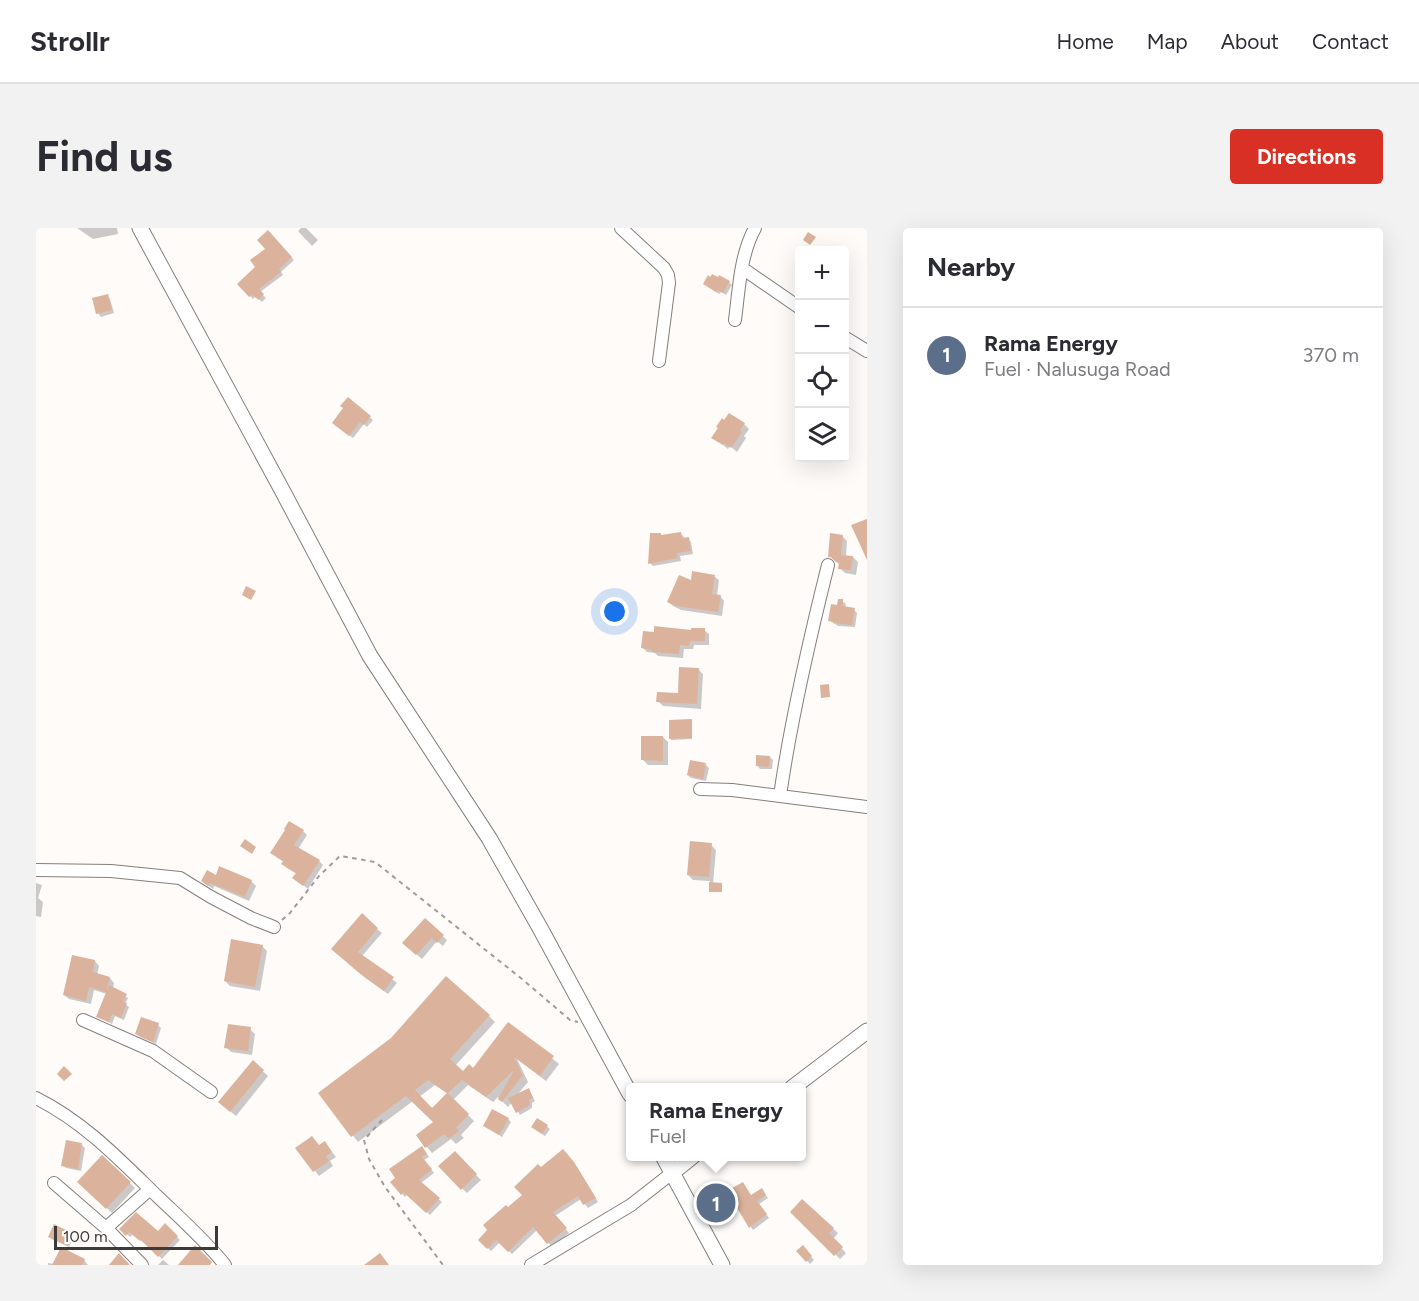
<!DOCTYPE html>
<meta charset="utf-8">
<style>
body{margin:0;font-family:Figtree,sans-serif;background:#f2f2f3;color:#2b2b33}
.controls{position:absolute;right:18px;top:18px;display:grid;overflow:hidden;border-radius:6px;box-shadow:0 6px 24px #0002}
.controls button{width:54px;height:54px;display:grid;place-items:center;padding:0;border:0;border-bottom:2px solid #e1e1e2;background:#fff;color:#2b2b33;font:30px sans-serif}
.scale{position:absolute;left:18px;bottom:15px;width:164px;box-sizing:border-box;padding-left:6px;border:3px solid #3d3b3a;border-top:0;font-size:16px;line-height:21px;white-space:nowrap;color:#3d3b3a;-webkit-text-stroke:4px #fffbf9;paint-order:stroke}
.you{position:absolute;left:579px;top:384px;width:21px;height:21px;margin:-15px;border:4px solid #fff;border-radius:50%;background:#1a73e8;box-shadow:0 0 0 9px #1a73e833}
.badge{display:grid;place-items:center;width:39px;height:39px;border-radius:50%;background:#d93025;color:#fff;font-size:20px;font-weight:700}
.pin{position:absolute;translate:-50% -50%;border:3px solid #fff;box-shadow:0 2px 6px #0006}
.popup{position:absolute;left:590px;top:855px;width:180px;height:78px;box-sizing:border-box;display:grid;place-content:center;border-radius:6px;background:#fff;filter:drop-shadow(0 2px 4px #0005);font-size:20px;white-space:nowrap;color:#7c7c81}
.popup b{font-size:22px;color:#2b2b33}
.popup::after{content:'';position:absolute;left:50%;top:100%;margin-left:-12px;border:12px solid transparent;border-top-color:#fff}
.list{margin:0;padding:0;list-style:none}
h2{display:flex;justify-content:space-between;align-items:center;height:78px;margin:0;padding:0 24px;font-size:26px}
h2 small{font-size:20px;font-weight:400;color:#7c7c81}
.list li{display:grid;grid-template-columns:39px 1fr auto;gap:18px;align-items:center;box-sizing:border-box;height:96px;padding:0 24px;border-top:2px solid #e1e1e2}
.list b{display:block;font-size:22px;white-space:nowrap}
.list p{margin:0;font-size:20px;white-space:nowrap;color:#7c7c81}
.list em{font-size:20px;font-style:normal;color:#7c7c81}
.icon{flex:none;width:33px;height:33px;fill:none;stroke:currentColor;stroke-width:2;stroke-linecap:round;stroke-linejoin:round}
.map{position:relative;flex:none;width:831px;height:1037px;overflow:hidden;border-radius:6px}
header{display:flex;align-items:center;gap:36px;box-sizing:border-box;height:84px;padding:0 30px;background:#fff;border-bottom:2px solid #e1e1e2}
header strong{font-size:28px}
nav{display:flex;gap:33px;margin-inline-start:auto;font-size:21px}
.intro{display:flex;align-items:center;justify-content:space-between;box-sizing:border-box;height:144px;padding:0 36px}
h1{margin:0;font-size:42px}
.button{padding:15px 27px;border-radius:6px;background:#d93025;color:#fff;font-size:21px;font-weight:700}
main{display:flex;gap:36px;padding:0 36px}
aside{flex:1;background:#fff;border-radius:6px;box-shadow:0 6px 24px #0002}
.map>svg:first-child{display:block}
.shadow{fill:#0003;fill-rule:evenodd}
.building{fill:#dbb39c;fill-rule:evenodd}
.lines{fill:none;stroke-linecap:round;stroke-linejoin:round}
.minor-casing{stroke:#847f7d;stroke-width:14}
.tertiary-casing{stroke:#847f7d;stroke-width:17}
.path{stroke:#9e9b99;stroke-width:2;stroke-dasharray:4.5 4.5;stroke-linecap:butt}
.minor{stroke:#fff;stroke-width:12}
.tertiary{stroke:#fff;stroke-width:15}
</style>
<header>
<strong>Strollr</strong>
<nav><a>Home</a><a>Map</a><a>About</a><a>Contact</a></nav>
</header>
<div class="intro"><h1>Find us</h1><a class="button">Directions</a></div>
<main>
<div class="map">
<svg width="831" height="1037" viewBox="0 0 831 1037">
<rect width="100%" height="100%" fill="#fffbf9"/>
<path class="shadow" d="M41 0H81L82 6 57 11Z
M265 0H270L282 12 276 18 262 3Z
M232 4 258 32 245 44 247 47 224 64 230 70 226 74 220 68 217 71 203 56 221 39 232 21Z
M693 54 696 57 690 67 685 64 683 66 672 59Z
M71 68 74 71 78 85 65 89 62 85Z
M312 171 337 192 331 199 328 196 317 210 301 198Z
M708 196 713 201 708 208 710 210 701 224 694 218 692 221 677 209Z
M645 306 648 309V311H652L655 314 657 326 644 328 645 333 617 338 614 335 626 309Z
M806 308 811 313 810 329H817L822 334 820 347 809 345 804 340V337L793 328Z
M678 348 683 352 681 368H684L688 373 686 388 645 382 637 378 632 374 656 354Z
M806 373 810 376 809 380 818 382 821 385 819 399 802 398 794 392Z
M668 402 673 406V417H658L657 421H648L647 430 622 428 619 425 611 424 607 420 657 403Z
M662 441 667 446 665 481 627 478 622 473 643 467Z
M656 493V511L635 512 634 510Z
M627 509 632 514V537H612L607 532Z
M734 529 737 532 736 541H724L721 537Z
M655 534 670 537 673 540 670 553 655 550 652 547Z
M267 603 271 607 262 621 283 633 287 637 272 661 262 653 261 646 251 640 247 636 248 634 240 629Z
M675 617 680 622 677 656H685L686 664H675L674 653 657 652 652 647Z
M180 649 215 653 220 658 213 673 178 658 177 661 171 657Z
M0 655 6 657 2 670 7 674 5 689 0 688Z
M389 692 411 712 407 718 401 713 386 731 373 720Z
M341 701 346 705 326 728 361 755 352 766 328 749 301 725Z
M226 718 231 723 224 763 194 758 189 753Z
M59 733 63 738 61 747 74 750 78 755 77 761 92 770 89 776 93 779 88 792 79 788 76 796 62 789 71 766 58 762 55 776 33 771 28 767Z
M453 788 459 794 419 838 427 845 437 842 473 796 523 836 510 853 481 831 492 854 481 867 493 862 499 873 496 875V880L484 887 476 874 472 879 462 869 457 874 432 857 417 872 438 893 425 907 428 910 420 916 415 911 396 925 382 908 399 895 377 873 322 914 284 865ZM399 857 412 866 396 882 383 869Z
M122 797 125 800 120 816 104 809 101 806Z
M214 801 219 806 216 827 195 824 190 819Z
M217 834 232 848 200 888 189 879Z
M472 891 475 894 466 909 449 898Z
M511 898 514 901 509 908 500 902Z
M46 917 49 920 45 943 30 940 27 937Z
M283 919 293 920 300 929 294 933 297 938 283 948 262 920Z
M389 923 393 929 388 932 398 945 385 955 406 974 394 987 371 966 369 969 366 966 362 950Z
M527 923 541 939 562 974 552 980 545 971 519 988 533 1005 516 1019 501 1002 476 1026 464 1014 455 1023 444 1012 472 981 488 967Z
M419 925 445 952 431 965 404 939Z
M66 929 99 960 76 985 43 954Z
M693 964 715 969 728 965 732 970 723 976 733 990 717 1002Z
M766 973 802 1005 797 1011 810 1025 804 1031 756 984Z
M129 997 144 1012 126 1031 133 1037H122L127 1032 109 1014 108 1015 97 1006 94 1009 85 1001 122 1005Z
M35 1006 38 1009 33 1019 17 1012 14 1009Z
M767 1019 778 1032 774 1036 762 1023Z
M48 1032 52 1037H12V1035L18 1036Z"/>
<path class="building" d="M232 2 256 29 243 41 245 44 223 61 228 66 223 72 216 67 213 69 201 56 219 39 214 32 229 21 221 12Z
M772 4 780 9 774 17 767 12Z
M676 46 682 49 683 47 694 53 687 65 681 62 680 64 667 56 672 47 674 49Z
M72 66 76 82 60 86 56 70Z
M312 169 335 188 328 197 324 194 313 208 296 195 307 180 304 178Z
M693 185 709 195 704 202 706 204 695 220 688 215 687 217 675 210 682 200 680 199 686 190 688 192Z
M831 291V332L815 297Z
M645 304 646 310 653 309 655 323 641 325 642 330 612 336 614 305H625V307Z
M794 305 807 307 805 327 817 328 815 342 802 341 803 334H800L795 329H792Z
M656 343 679 347 676 366 685 367 682 384 640 378 631 374 643 347 655 352Z
M210 358 220 363 215 372 206 367Z
M802 371H807V378L819 380 816 397 797 395V394L792 393 795 376 801 377Z
M618 398 655 402V400H669V413H654L653 418 644 417 643 426 616 424V422L605 420 607 403 618 404Z
M643 439 663 440 661 476 620 474 621 464 642 465Z
M793 456 794 469 785 470 784 457Z
M656 491V510L633 511V492Z
M605 508H627V533L605 532Z
M720 527 734 528 733 539 720 538Z
M654 532 670 535 667 551 651 547Z
M253 593 268 602 258 617 284 632 267 658 256 650 260 645 245 636 247 633 234 625 249 602 248 601Z
M209 611 220 619 216 626 204 618Z
M654 613 676 615 673 649 651 647Z
M183 638 216 652 209 669 174 655 172 658 165 653 171 642 180 647Z
M673 654 686 655V664H673Z
M326 685 342 700 322 724 358 749 348 763 322 744 295 721Z
M389 690 408 707 401 715 396 710 380 727 366 715Z
M195 711 227 717 219 759 188 753Z
M36 727 59 732 57 744 74 749 70 764 53 759 50 773 27 767Z
M410 748 454 787 414 831 427 843 433 836 437 840 472 794 518 828 504 848 478 829 488 850 486 848 466 874 462 871 478 842 450 869 426 852 412 865 433 886 420 900 423 903 413 911 408 906 389 920 380 907 397 894 370 868 315 909 282 865 355 810ZM392 852 411 865 396 880 379 862Z
M73 757 91 766 87 774 91 775 85 790 76 786 73 794 60 789Z
M105 789 123 795 117 814 99 806Z
M192 796 215 799 212 823 188 820Z
M217 832 228 842 194 884 182 874Z
M28 838 36 846 28 853 21 846Z
M493 860 497 870 493 872 494 877 480 885 472 870Z
M456 881 473 890 463 907 447 898Z
M501 890 512 897 506 906 495 899Z
M276 908 283 917 289 913 296 924 290 928 293 933 277 944 259 920Z
M30 912 46 915 42 941 25 938Z
M386 918 391 926 386 929 396 941 383 952 404 970 390 985 367 964 365 967 354 954 359 950 353 941Z
M527 921 538 934 560 970 547 977 542 968 517 984 531 1000 511 1016 497 999 472 1024 460 1012 451 1021 442 1012 451 1002 447 997 470 977 472 979 486 967 478 959 502 936 505 939Z
M419 923 441 946 425 962 402 938Z
M66 927 95 954 70 981 41 954Z
M707 954 715 967 726 960 730 967 721 973 731 986 713 1000 691 963Z
M766 971 798 1000 793 1005 807 1019 798 1028 754 984Z
M100 984 122 1003 129 995 142 1008 122 1029 105 1012 104 1013 93 1004 90 1008 83 1001Z
M18 996 36 1005 30 1017 12 1009Z
M159 1017 176 1034 174 1037H142Z
M767 1017 776 1028 770 1034 760 1023Z
M25 1019 49 1031 46 1037H16Z
M83 1025 94 1037H73Z
M344 1025 353 1037H328Z"/>
<g class="lines">
<defs>
<path id="minor" d="M585 0 628 40 632 47 633 55 623 133
M706 40 764 80
M699 92C703 62 704 27 719 0
M808 109 831 123
M792 337C773 413 755 490 744 568L831 579
M664 561 696 562 744 568
M0 642 75 643 144 650 175 669 215 690 238 699
M47 792 117 823 175 864
M0 870C48 894 83 931 121 968 144 990 169 1012 189 1037
M18 955 70 1000 114 961
M70 1000 106 1037
M495 1037 595 977 636 945"/>
<path id="tertiary" d="M104 0 246 262 334 428 453 610 504 700 594 866
M756 860 831 803
M627 928 686 1037
M636 945 657 928"/>
</defs>
<use href="#minor" class="minor-casing"/>
<use href="#tertiary" class="tertiary-casing"/>
<path class="path" d="M246 692 254 685 283 648 304 628 339 634 486 751 534 792 542 794
M346 892 328 912 333 931 349 959 407 1037"/>
<use href="#minor" class="minor"/>
<use href="#tertiary" class="tertiary"/>
</g>
</svg>
<div class="controls">
<button>+</button>
<button>−</button>
<button><svg class="icon" aria-label="locate" viewBox="0 0 24 24"><circle cx="12" cy="12" r="6"/><path d="M12 2v4M12 18v4M2 12h4M18 12h4"/></svg></button>
<button><svg class="icon" aria-label="layers" viewBox="0 0 24 24"><path d="M12 4l9 5-9 5-9-5zM3 14l9 5 9-5"/></svg></button>
</div>
<div class="scale">100 m</div>
<div class="you"></div>
<div class="pin badge" style="left:680px;top:975px;background:#5c6f8a">1</div>
<div class="popup"><b>Rama Energy</b>Fuel</div>
</div>
<aside>
<h2>Nearby<small></small></h2>
<ul class="list">
<li><span class="badge" style="background:#5c6f8a">1</span><div><b>Rama Energy</b><p>Fuel · Nalusuga Road</p></div><em>370 m</em></li>
</ul>
</aside>
</main>
